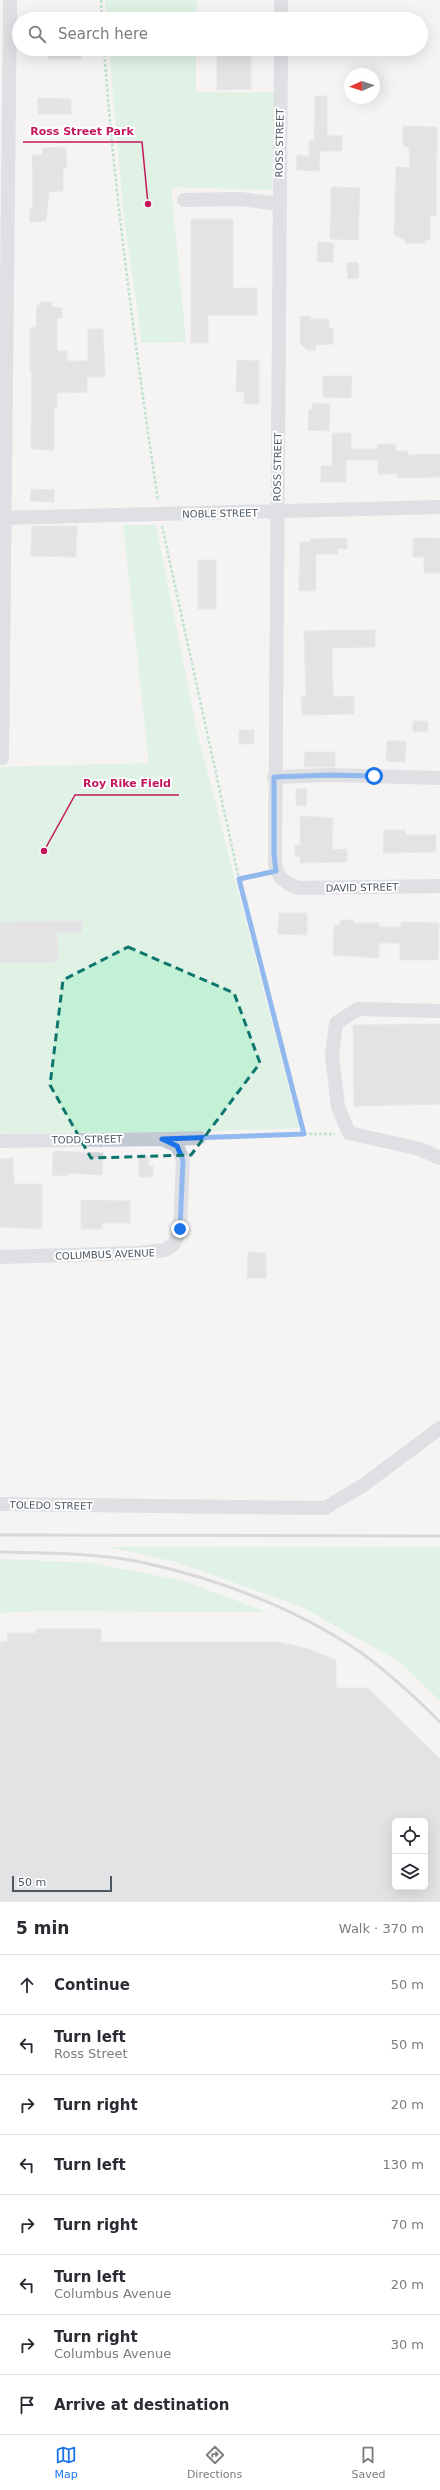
<!DOCTYPE html>
<meta charset="utf-8">
<style>
body{margin:0;font-family:"DejaVu Sans",sans-serif;background:#f7f7f7;color:#2b2b33}
.controls{position:absolute;right:12px;bottom:12px;display:grid;overflow:hidden;border-radius:6px;box-shadow:0 4px 16px #0002}
.controls button{width:36px;height:36px;display:grid;place-items:center;padding:0;border:0;border-bottom:1px solid #e1e1e2;background:#fff;color:#2b2b33;font:20px sans-serif}
.compass{position:absolute;left:344px;top:68px;width:36px;height:36px;border-radius:50%;background:#fff;box-shadow:0 4px 16px #0002;rotate:267deg}
.scale{position:absolute;left:12px;bottom:10px;width:100px;box-sizing:border-box;padding-left:4px;border:2px solid #4a5661;border-top:0;font-size:11px;line-height:14px;white-space:nowrap;color:#4a5661;-webkit-text-stroke:3px #fff;paint-order:stroke}
.stop{position:absolute;width:12px;height:12px;margin:-9px;border:3px solid #1a73e8;border-radius:50%;background:#fff}
.stop.end{background:#1a73e8;border-color:#fff;box-shadow:0 1px 4px #0008}
.list{margin:0;padding:0;list-style:none}
h2{display:flex;justify-content:space-between;align-items:center;height:52px;margin:0;padding:0 16px;font-size:17px}
h2 small{font-size:13px;font-weight:400;color:#7c7c81}
.list li{display:grid;grid-template-columns:26px 1fr auto;gap:12px;align-items:center;box-sizing:border-box;height:60px;padding:0 16px;border-top:1px solid #e1e1e2}
.list b{display:block;font-size:15px;white-space:nowrap}
.list p{margin:0;font-size:13px;white-space:nowrap;color:#7c7c81}
.list em{font-size:13px;font-style:normal;color:#7c7c81}
.icon{flex:none;width:22px;height:22px;fill:none;stroke:currentColor;stroke-width:2;stroke-linecap:round;stroke-linejoin:round}
.map{position:relative;flex:none;width:440px;height:1902px;overflow:hidden}
.search{position:absolute;background:#fff;box-shadow:0 4px 16px #0002;left:12px;right:12px;top:12px;height:44px;display:flex;align-items:center;gap:10px;box-sizing:border-box;padding:0 14px;border-radius:22px;color:#7c7c81;font-size:15px}
.sheet{height:532px;background:#fff}
nav{display:flex;justify-content:space-around;align-items:center;box-sizing:border-box;height:56px;border-top:1px solid #e1e1e2;background:#fff;font-size:11px;color:#7c7c81}
nav a{display:grid;justify-items:center;gap:2px}
nav .on{color:#1a73e8}
.map>svg:first-child{display:block}
.green{fill:#c3f1d5}
.building{fill:#cdcfd5;stroke:#d7d9de;fill-rule:evenodd}
.lines{fill:none;stroke-linecap:round;stroke-linejoin:round}
.path{stroke:#7ad0a6;stroke-width:2.5;stroke-dasharray:3 2;stroke-linecap:butt}
.minor{stroke:#c1cad2;stroke-width:14}
.rail{stroke:#b5b8bd;stroke-width:3}
.route{stroke:#1a73e8;stroke-width:5}
.marked{fill:none;stroke:#0f766e;stroke-width:3;stroke-dasharray:8 5;stroke-linejoin:round}
.labels{text-anchor:middle;stroke-width:4;stroke-linejoin:round;paint-order:stroke}
.street-label{font-size:10px;fill:#4a5661;stroke:#fff}
.leader{fill:none;stroke:#c2185b;stroke-width:1.5}
.callout-dot{fill:#c2185b;stroke:#fff;stroke-width:1.5}
.callout-label{font-size:11px;text-anchor:middle;font-weight:bold;fill:#c2185b;stroke:#fff;stroke-width:4;stroke-linejoin:round;paint-order:stroke}
</style>
<div class="map">
<svg width="440" height="1902" viewBox="0 0 440 1902">
<rect width="100%" height="100%" fill="#f5f3f3"/>
<path class="green" d="M105 0H197V19H107Z
M109 49H196V92H274L272 190 171 187 186 342 142 343 124 218Z
M123 525H156L197 732 299 1128 189 1132 0 1133V767L149 763Z
M110 1547H440V1701L400 1662 302 1607 176 1562Z
M0 1559 91 1563 180 1580 268 1612 41 1611 0 1613Z"/>
<path class="building" d="M48 49H81V59H48Z
M217 49H251V89L217 90Z
M315 96H327V135L342 136V151H320L319 171 296 170 297 155 309 156V141H314Z
M38 98 71 99V114H38Z
M403 126 437 127 436 216H430V240H425V243H405V240L394 235 396 167 410 168 409 147 403 146Z
M66 147 67 168H63V191L49 192 46 221 30 222V208H33L32 155H43V148Z
M331 187 360 188 358 240 330 239Z
M191 219H233V288H257V315H208V343H191Z
M318 242 334 243 333 262H317Z
M358 262 359 278 348 279 346 263Z
M40 302H52V307L62 308V318H57V351H67V361H88V329H103L105 377H87V392L57 393V408H54V450L31 449 32 372H30V328L36 327 37 305H41Z
M300 316H310V319H329V328H333V344L316 345V350H307L300 343Z
M237 360 259 361V404H244V392H236Z
M323 376H352L351 398 323 397Z
M312 403 330 404 329 431 308 430 309 409 312 410Z
M332 433H351V449H378L377 444H395L396 451H408V455L440 454V477L397 478V474H378V460H346V482H321V466H332Z
M31 489 54 490V502L30 501Z
M32 526H77L76 557 31 556Z
M347 538V549L338 548V554H316V591H299L300 542H310V539Z
M413 538H440V573H424V557H413Z
M198 560H216V609H198Z
M375 630V647L332 648 333 697 354 696V714L302 715 301 697H306L304 631Z
M413 721H428V731L413 732Z
M239 730H254V744H239Z
M387 741H406L405 762 386 761Z
M305 752H335V767H304Z
M296 789H307L306 806 296 805Z
M300 816 333 818 332 850 347 849V862L300 863V856H295V845H300Z
M384 830H405V835H436V852L383 853Z
M279 913H307V935L278 934Z
M341 920H353V923H379V927H401V922L439 923 438 960H400V943H379V958L333 955 334 925H340Z
M82 921V932L57 933 58 962 0 963V922Z
M440 1024V1104L354 1106 353 1025Z
M55 1151 103 1153 102 1175 68 1173V1176L52 1175 53 1154Z
M139 1157H149V1166H153V1177H139Z
M13 1158 14 1184H42V1229L0 1227V1159Z
M81 1200 130 1201V1223H102V1229H81Z
M248 1252 266 1253V1278H247Z
M36 1629H101V1642H277L306 1648 336 1660V1688H368L440 1759V1902H0V1642H7L8 1633H36ZM395 1821H425V1887H395Z"/>
<g class="lines">
<path class="path" d="M101 0 102 19
M104 49C115 201 136 351 158 501
M162 526 239 879 304 1134 212 1138
M239 879 264 874
M304 1134H335"/>
<path class="minor" d="M281 19V0
M281 49 275 864C277 877 287 885 299 888L440 886
M184 200 241 199 279 204
M0 518 440 507
M2 758 10 0
M274 777 329 775 440 778
M440 1011 358 1009 336 1023 332 1055 338 1107 349 1133 420 1149 440 1158
M165 1139 200 1138
M0 1141 162 1139 177 1146 183 1160 180 1229 174 1244 165 1250 137 1253 0 1257
M0 1504 325 1508 362 1486 440 1428"/>
<path class="rail" d="M0 1535 440 1536
M0 1552C47 1553 99 1553 145 1563 219 1579 297 1609 360 1652 388 1672 415 1697 440 1722"/>
</g>
<g class="lines">
<path class="route" d="M180 1229 183 1160 177 1146 162 1139 304 1134 239 879 276 871 274 855V777L329 775 374 776"/>
</g>
<path d="M0 0H440V1902H0ZM128 947 234 993 260 1063 191 1155 91 1158 50 1085 63 980Z" fill="#f5f3f3" fill-opacity=".55" fill-rule="evenodd"/>
<path class="marked" d="M128 947 234 993 260 1063 191 1155 91 1158 50 1085 63 980Z"/>
<g class="labels">
<g class="street-label">
<text transform="translate(279 143) rotate(-89)" y="4">ROSS STREET</text>
<text transform="translate(277 467) rotate(-89)" y="4">ROSS STREET</text>
<text transform="translate(220 513) rotate(-1)" y="4">NOBLE STREET</text>
<text transform="translate(362 887) rotate(-1)" y="4">DAVID STREET</text>
<text transform="translate(87 1139) rotate(-1)" y="4">TODD STREET</text>
<text transform="translate(105 1254) rotate(-2)" y="4">COLUMBUS AVENUE</text>
<text transform="translate(51 1505) rotate(1)" y="4">TOLEDO STREET</text>
</g>
</g>
<path class="leader" d="M148 204L142 142H23M44 851L75 795H179"/>
<g class="callout-dot">
<circle cx="148" cy="204" r="4"/>
<circle cx="44" cy="851" r="4"/>
</g>
<g class="callout-label">
<text x="82" y="135">Ross Street Park</text>
<text x="127" y="787">Roy Rike Field</text>
</g>
</svg>
<div class="controls">
<button><svg class="icon" aria-label="locate" viewBox="0 0 24 24"><circle cx="12" cy="12" r="6"/><path d="M12 2v4M12 18v4M2 12h4M18 12h4"/></svg></button>
<button><svg class="icon" aria-label="layers" viewBox="0 0 24 24"><path d="M12 4l9 5-9 5-9-5zM3 14l9 5 9-5"/></svg></button>
</div>
<svg class="compass" viewBox="-18 -18 36 36"><path d="M0-13l5 13h-10z" fill="#e53935"/><path d="M0 13l5-13h-10z" fill="#7c7c81"/></svg>
<div class="scale">50 m</div>
<div class="stop" style="left:374px;top:776px"></div>
<div class="stop end" style="left:180px;top:1229px"></div>
<div class="search"><svg class="icon" aria-label="search" viewBox="0 0 24 24"><circle cx="10" cy="10" r="6"/><path d="M15 15l6 6"/></svg>Search here</div>
</div>
<section class="sheet">
<h2>5 min<small>Walk · 370 m</small></h2>
<ul class="list">
<li><svg class="icon" aria-label="ahead" viewBox="0 0 24 24"><path d="M12 20V5M6 11l6-6 6 6"/></svg><div><b>Continue</b></div><em>50 m</em></li>
<li><svg class="icon" aria-label="left" viewBox="0 0 24 24"><path d="M17 20v-9H6M10 6l-5 5 5 5"/></svg><div><b>Turn left</b><p>Ross Street</p></div><em>50 m</em></li>
<li><svg class="icon" aria-label="right" viewBox="0 0 24 24"><path d="M7 20v-9h11M14 6l5 5-5 5"/></svg><div><b>Turn right</b></div><em>20 m</em></li>
<li><svg class="icon" aria-label="left" viewBox="0 0 24 24"><path d="M17 20v-9H6M10 6l-5 5 5 5"/></svg><div><b>Turn left</b></div><em>130 m</em></li>
<li><svg class="icon" aria-label="right" viewBox="0 0 24 24"><path d="M7 20v-9h11M14 6l5 5-5 5"/></svg><div><b>Turn right</b></div><em>70 m</em></li>
<li><svg class="icon" aria-label="left" viewBox="0 0 24 24"><path d="M17 20v-9H6M10 6l-5 5 5 5"/></svg><div><b>Turn left</b><p>Columbus Avenue</p></div><em>20 m</em></li>
<li><svg class="icon" aria-label="right" viewBox="0 0 24 24"><path d="M7 20v-9h11M14 6l5 5-5 5"/></svg><div><b>Turn right</b><p>Columbus Avenue</p></div><em>30 m</em></li>
<li><svg class="icon" aria-label="arrive" viewBox="0 0 24 24"><path d="M6 21V4h12l-3 4 3 4H6"/></svg><div><b>Arrive at destination</b></div></li>
</ul>
</section>
<nav>
<a class="on"><svg class="icon" aria-label="map" viewBox="0 0 24 24"><path d="M3 6l6-2 6 2 6-2v14l-6 2-6-2-6 2zM9 4v14M15 6v14"/></svg>Map</a>
<a><svg class="icon" aria-label="directions" viewBox="0 0 24 24"><path d="M12 3l9 9-9 9-9-9zM9 14v-3h6M13 9l2 2-2 2"/></svg>Directions</a>
<a><svg class="icon" aria-label="saved" viewBox="0 0 24 24"><path d="M7 4h10v16l-5-4-5 4z"/></svg>Saved</a>
</nav>
